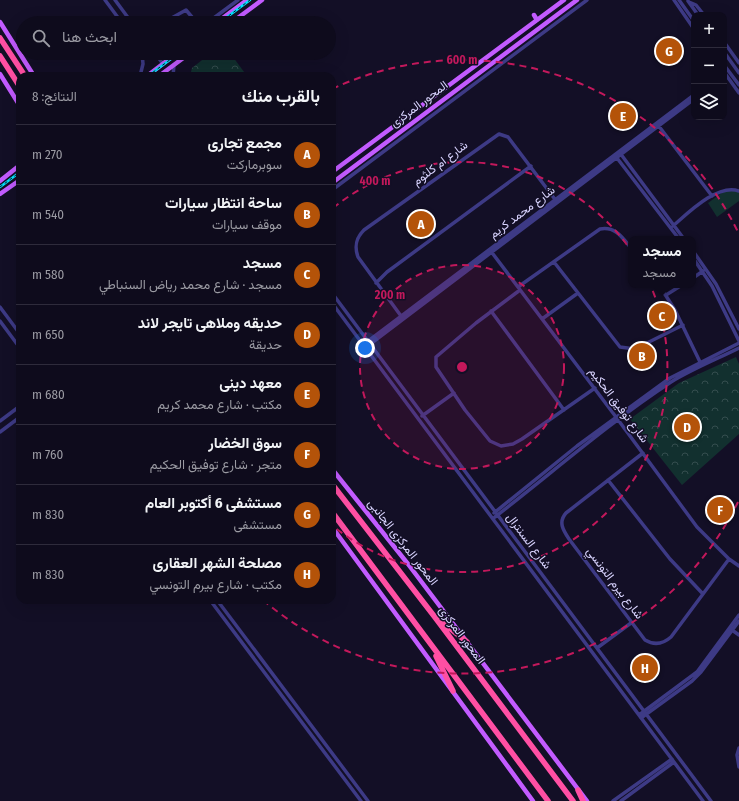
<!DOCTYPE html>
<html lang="ar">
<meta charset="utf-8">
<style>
body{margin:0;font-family:"Fira Sans Condensed",Vazirmatn,sans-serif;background:#171425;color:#f1f3f6;direction:rtl}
.controls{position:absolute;right:12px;top:12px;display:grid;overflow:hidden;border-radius:8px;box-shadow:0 4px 16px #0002}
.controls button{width:36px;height:36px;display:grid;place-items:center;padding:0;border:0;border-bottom:1px solid #2e2b3b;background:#0e0b1c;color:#f1f3f6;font:20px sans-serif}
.you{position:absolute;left:365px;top:348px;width:14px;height:14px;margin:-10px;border:3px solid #fff;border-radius:50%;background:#1a73e8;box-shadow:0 0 0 6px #1a73e833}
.badge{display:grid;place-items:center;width:26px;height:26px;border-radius:50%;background:#b45309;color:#fff;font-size:13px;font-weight:700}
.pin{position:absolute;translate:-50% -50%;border:2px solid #fff;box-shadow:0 1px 4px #0006}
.popup{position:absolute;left:628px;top:236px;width:68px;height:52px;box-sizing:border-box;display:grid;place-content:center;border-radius:8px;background:#0e0b1c;filter:drop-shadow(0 1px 3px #0005);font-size:13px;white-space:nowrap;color:#9b9ba3}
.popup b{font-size:15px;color:#f1f3f6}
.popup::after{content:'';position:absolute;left:50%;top:100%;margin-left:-8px;border:8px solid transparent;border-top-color:#0e0b1c}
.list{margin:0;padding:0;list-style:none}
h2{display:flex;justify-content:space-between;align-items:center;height:52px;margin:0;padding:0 16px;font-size:17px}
h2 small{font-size:13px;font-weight:400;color:#9b9ba3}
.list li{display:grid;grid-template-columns:26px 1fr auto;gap:12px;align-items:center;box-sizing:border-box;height:60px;padding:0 16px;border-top:1px solid #2e2b3b}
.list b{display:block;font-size:15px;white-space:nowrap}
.list p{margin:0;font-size:13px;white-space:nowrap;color:#9b9ba3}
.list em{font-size:13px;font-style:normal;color:#9b9ba3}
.icon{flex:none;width:22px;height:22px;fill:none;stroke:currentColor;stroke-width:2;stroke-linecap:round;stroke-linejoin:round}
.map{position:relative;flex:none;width:739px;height:801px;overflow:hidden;direction:ltr}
.search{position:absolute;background:#0e0b1c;box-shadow:0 4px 16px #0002;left:16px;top:16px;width:320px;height:44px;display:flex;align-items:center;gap:10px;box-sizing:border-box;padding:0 14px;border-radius:22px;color:#9b9ba3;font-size:15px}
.panel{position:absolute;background:#0e0b1c;box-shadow:0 4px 16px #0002;left:16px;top:72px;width:320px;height:532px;border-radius:12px;direction:rtl}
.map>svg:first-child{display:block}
.park{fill:url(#park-crowns)}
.garden{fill:#12302f}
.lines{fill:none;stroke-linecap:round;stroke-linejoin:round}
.minor{stroke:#3d3a85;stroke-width:3.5}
.major{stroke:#c25bff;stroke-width:4.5}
.highway{stroke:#ff4fa3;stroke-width:5.5}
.rail-casing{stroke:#00e5ff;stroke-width:2.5}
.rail{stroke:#130f26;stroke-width:1;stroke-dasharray:3;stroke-linecap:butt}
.ring{fill:none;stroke:#c2185b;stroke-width:2;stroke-dasharray:7 5}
.labels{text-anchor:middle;stroke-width:3;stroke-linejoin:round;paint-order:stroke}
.street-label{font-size:12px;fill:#d9d4ff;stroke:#130f26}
.centre{fill:#c2185b;stroke:#130f26;stroke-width:2}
.ring-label{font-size:12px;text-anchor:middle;font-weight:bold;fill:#c2185b;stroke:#130f26;stroke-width:3;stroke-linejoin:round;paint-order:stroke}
</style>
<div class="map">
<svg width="739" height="801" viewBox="0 0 739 801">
<defs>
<pattern id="park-crowns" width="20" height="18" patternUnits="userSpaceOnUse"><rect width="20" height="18" fill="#12302f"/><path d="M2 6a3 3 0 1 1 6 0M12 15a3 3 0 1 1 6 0" fill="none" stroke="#344d4e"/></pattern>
</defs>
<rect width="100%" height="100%" fill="#130f26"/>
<path class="park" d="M211 53H230L247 76H190L192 68Z
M736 357 739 364V434L682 485 630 419 679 383Z"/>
<path class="garden" d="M732 190 739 192V201L717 217 708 203 723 192Z"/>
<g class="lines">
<path class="minor" d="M105 0 122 23
M115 0 132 23
M674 0 694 29
M679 0 694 21
M688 1 698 15
M689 2 696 5 704 15
M167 23 168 20 186 10 197 23
M207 23 238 0
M724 42 739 63
M724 52 739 73
M155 53 163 64
M143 58H149L153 53
M724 65 739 85
M724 72 739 93
M140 76 143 64 142 53
M173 76 174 65
M658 125 712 196
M620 153 684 239
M617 158 679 239
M332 190 587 0
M673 226C688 213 718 183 739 191
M490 250 616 417 697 527 729 559 739 566
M693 251 716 284 739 329
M693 258 712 286 739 341
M554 262 620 347 635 349 683 325
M693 278 703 271
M376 283 387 272 531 166
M659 285 675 310 700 362
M518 287 600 229C615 226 622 237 631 248
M520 290 476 323 436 357V367L465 410 490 441 501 446 513 444 522 439 595 388
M332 293 711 801
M666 295 682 285
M332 303 703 801
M0 307 20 334
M491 311 564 410
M401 316 358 257C354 246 356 238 364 230L499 134 508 137 557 202
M542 319 578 293
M0 321 20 348
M363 345 694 95
M365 348 694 99
M422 416 454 393
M0 421 20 406
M0 432 20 417
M643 453 566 513C558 522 563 530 569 539L645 640C655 646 663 644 671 637L729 559
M608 480 670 559 703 594
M494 513 577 446 670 378 739 343
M495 517C553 472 610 422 671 382 692 369 717 359 739 348
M210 600 361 801
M217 600 368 801
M732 630 739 635
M597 648 631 623
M639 715 697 672 739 615
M641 718 692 681 701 672 739 621
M739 748 737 755 739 767
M613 801 672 759
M621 801 674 762"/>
<path class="major" d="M534 15 537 20
M0 22 34 76
M216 23 247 0
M231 23 262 0
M0 74 20 106
M147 76 177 53
M159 76 190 53
M332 172 564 0
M0 181 20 165
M332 183 577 0
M0 194 20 180
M332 469 408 564 587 801
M332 527 533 801"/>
<path class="highway" d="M0 38 25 76
M0 56 20 87
M332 484 434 616 573 801
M332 512 548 801
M441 621 467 642
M436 656 453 691
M578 790 583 801"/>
<defs>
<path id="rail" d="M219 23 250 0
M148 76 179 53
M0 187 20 172"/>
</defs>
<use href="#rail" class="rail-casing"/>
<use href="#rail" class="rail"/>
</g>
<circle cx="462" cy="367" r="102" fill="#c2185b" fill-opacity=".12"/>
<g class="ring">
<circle cx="462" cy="367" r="102"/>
<path d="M333 208A205 205 0 1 1 333 526"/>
<path d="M738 502A307 307 0 0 1 263 600M332 89A307 307 0 0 1 738 232"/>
</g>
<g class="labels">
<g class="street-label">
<text transform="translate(419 104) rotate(-37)" y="4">المحور المركزى</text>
<text transform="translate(440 163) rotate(-37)" y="4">شارع ام كلثوم</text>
<text transform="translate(522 212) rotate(-37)" y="4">شارع محمد كريم</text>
<text transform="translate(619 405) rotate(53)" y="4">شارع توفيق الحكيم</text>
<text transform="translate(529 541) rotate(53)" y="4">شارع السنترال</text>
<text transform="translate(403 542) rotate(52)" y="4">المحور المركزى الجانبى</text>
<text transform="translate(615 583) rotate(53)" y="4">شارع بيرم التونسي</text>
<text transform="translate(462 635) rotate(53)" y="4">المحور المركزى</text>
</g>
</g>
<circle cx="462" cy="367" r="6" class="centre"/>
<g class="ring-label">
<text x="462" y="64">600 m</text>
<text x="375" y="185">400 m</text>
<text x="390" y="299">200 m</text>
</g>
</svg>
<div class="controls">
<button>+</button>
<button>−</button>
<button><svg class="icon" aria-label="layers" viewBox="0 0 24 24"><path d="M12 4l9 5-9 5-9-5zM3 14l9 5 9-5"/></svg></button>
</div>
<div class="you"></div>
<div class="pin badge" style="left:421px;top:224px">A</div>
<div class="pin badge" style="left:642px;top:356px">B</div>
<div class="pin badge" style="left:662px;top:316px">C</div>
<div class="popup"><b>مسجد</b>مسجد</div>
<div class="pin badge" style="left:687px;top:427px">D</div>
<div class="pin badge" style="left:623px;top:116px">E</div>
<div class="pin badge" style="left:720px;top:510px">F</div>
<div class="pin badge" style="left:669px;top:51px">G</div>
<div class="pin badge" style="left:645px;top:668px">H</div>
<div class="search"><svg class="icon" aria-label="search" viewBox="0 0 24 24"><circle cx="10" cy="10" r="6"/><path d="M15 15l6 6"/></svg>ابحث هنا</div>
<section class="panel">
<h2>بالقرب منك<small>النتائج: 8</small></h2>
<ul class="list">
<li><span class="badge">A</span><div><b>مجمع تجارى</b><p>سوبرماركت</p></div><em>270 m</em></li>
<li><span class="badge">B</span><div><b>ساحة انتظار سيارات</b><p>موقف سيارات</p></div><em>540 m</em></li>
<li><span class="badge">C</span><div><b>مسجد</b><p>مسجد · شارع محمد رياض السنباطي</p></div><em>580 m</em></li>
<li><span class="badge">D</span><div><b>حديقه وملاهى تايجر لاند</b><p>حديقة</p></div><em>650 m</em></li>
<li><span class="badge">E</span><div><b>معهد دينى</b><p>مكتب · شارع محمد كريم</p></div><em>680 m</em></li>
<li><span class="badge">F</span><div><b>سوق الخضار</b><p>متجر · شارع توفيق الحكيم</p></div><em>760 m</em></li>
<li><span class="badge">G</span><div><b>مستشفى 6 أكتوبر العام</b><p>مستشفى</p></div><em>830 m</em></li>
<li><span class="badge">H</span><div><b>مصلحة الشهر العقارى</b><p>مكتب · شارع بيرم التونسي</p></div><em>830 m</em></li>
</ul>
</section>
</div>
